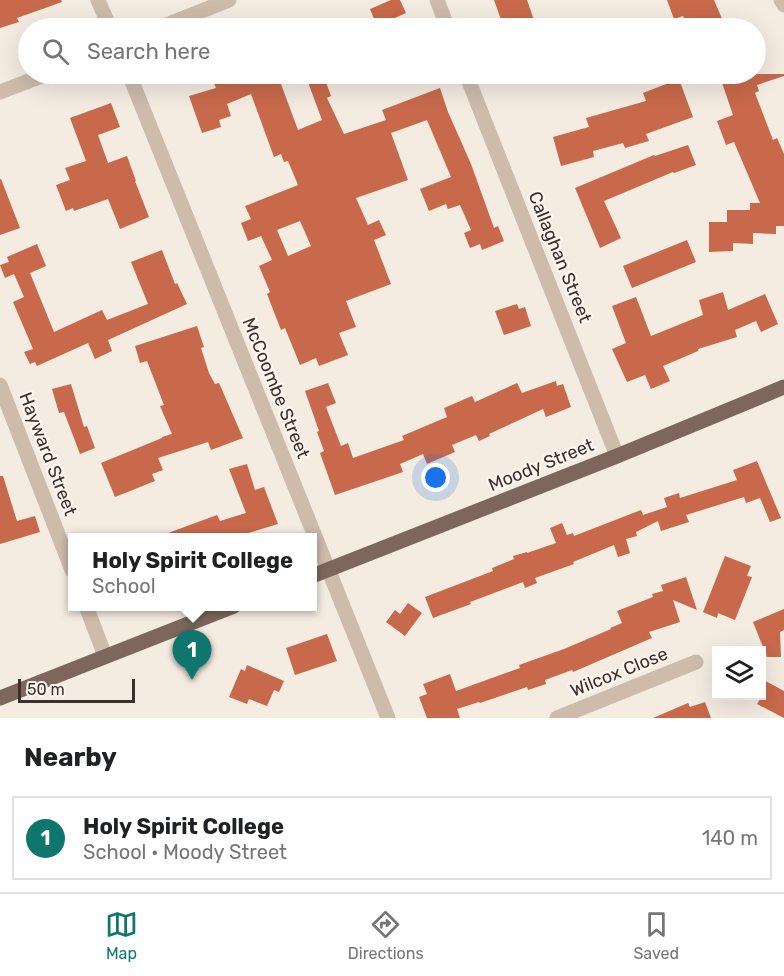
<!DOCTYPE html>
<meta charset="utf-8">
<style>
body{margin:0;font-family:Rubik,sans-serif;background:#f6f6f6;color:#202124}
.controls{position:absolute;right:18px;bottom:18px;display:grid;overflow:hidden;border-radius:0px;box-shadow:0 6px 24px #0002}
.controls button{width:54px;height:54px;display:grid;place-items:center;padding:0;border:0;border-bottom:2px solid #e0e0e0;background:#fff;color:#202124;font:30px sans-serif}
.scale{position:absolute;left:18px;bottom:15px;width:117px;box-sizing:border-box;padding-left:6px;border:3px solid #3b302b;border-top:0;font-size:16px;line-height:21px;white-space:nowrap;color:#3b302b;-webkit-text-stroke:4px #fbf5ee;paint-order:stroke}
.you{position:absolute;left:436px;top:478px;width:21px;height:21px;margin:-15px;border:4px solid #fff;border-radius:50%;background:#1a73e8;box-shadow:0 0 0 9px #1a73e833}
.badge{display:grid;place-items:center;width:39px;height:39px;border-radius:50%;background:#0f766e;color:#fff;font-size:20px;font-weight:700}
.pin{position:absolute;translate:-50% -50px;filter:drop-shadow(0 2px 3px #0008)}
.pin::after{content:'';position:absolute;top:32px;width:21px;height:18px;background:inherit;clip-path:polygon(0 0,100% 0,50% 100%)}
.popup{position:absolute;left:68px;top:533px;width:249px;height:78px;box-sizing:border-box;display:grid;place-content:center;border-radius:0px;background:#fff;filter:drop-shadow(0 2px 4px #0005);font-size:20px;white-space:nowrap;color:#757577}
.popup b{font-size:22px;color:#202124}
.popup::after{content:'';position:absolute;left:50%;top:100%;margin-left:-12px;border:12px solid transparent;border-top-color:#fff}
.list{margin:0;padding:0;list-style:none}
h2{display:flex;justify-content:space-between;align-items:center;height:78px;margin:0;padding:0 24px;font-size:26px}
h2 small{font-size:20px;font-weight:400;color:#757577}
.list li{display:grid;grid-template-columns:39px 1fr auto;gap:18px;align-items:center;box-sizing:border-box;height:84px;margin:0 12px 12px;padding:0 12px;border:2px solid #e0e0e0;border-radius:0px}
.list b{display:block;font-size:22px;white-space:nowrap}
.list p{margin:0;font-size:20px;white-space:nowrap;color:#757577}
.list em{font-size:20px;font-style:normal;color:#757577}
.icon{flex:none;width:33px;height:33px;fill:none;stroke:currentColor;stroke-width:2;stroke-linecap:round;stroke-linejoin:round}
.map{position:relative;flex:none;width:784px;height:718px;overflow:hidden}
.search{position:absolute;background:#fff;box-shadow:0 6px 24px #0002;left:18px;right:18px;top:18px;height:66px;display:flex;align-items:center;gap:15px;box-sizing:border-box;padding:0 21px;border-radius:33px;color:#757577;font-size:22px}
.sheet{height:174px;background:#fff}
nav{display:flex;justify-content:space-around;align-items:center;box-sizing:border-box;height:84px;border-top:2px solid #e0e0e0;background:#fff;font-size:16px;color:#757577}
nav a{display:grid;justify-items:center;gap:3px}
nav .on{color:#0f766e}
.map>svg:first-child{display:block}
.building{fill:#c8694b;fill-rule:evenodd}
.lines{fill:none;stroke-linecap:round;stroke-linejoin:round}
.minor{stroke:#cdbbac;stroke-width:15}
.major{stroke:#7d675c;stroke-width:15}
.labels{text-anchor:middle;stroke-width:5;stroke-linejoin:round;paint-order:stroke}
.street-label{font-size:18px;fill:#3b302b;stroke:#fbf5ee}
</style>
<div class="map">
<svg width="784" height="718" viewBox="0 0 784 718">
<rect width="100%" height="100%" fill="#f4ebe1"/>
<path class="building" d="M0 0H61L62 2 17 18 19 22 0 28Z
M391 0H400L406 13 377 26 370 9Z
M494 0H527L536 26 529 28H504Z
M667 0H714L726 28H688L683 16 674 19Z
M217 74H323L331 96 327 98 344 134 386 120 382 110 440 88 448 112 471 164 494 228 498 226 504 241 482 250 480 244 470 248 464 233 471 230 460 205 448 209 446 204 429 211 420 189 451 177 427 120 391 133 408 180 356 198 368 225 379 220 386 235 374 240 391 284 346 301 356 327 339 333 348 355 319 366 316 358 300 365 285 328 281 330 267 294 270 292 259 266 272 260 261 236 248 241 241 223 251 219 245 206 298 185 288 161 284 162 281 154 274 157 251 94 227 104 231 116 219 120 221 127 202 133 189 96 216 88 211 76ZM305 74 322 120 298 130 281 84 305 75ZM300 221 311 246 288 256 277 230Z
M719 74H784V76L757 85 759 91 755 93 773 140 777 138 784 154V226H776V234L753 233V244L733 243V251L709 252V222H727V210H750V203H760L734 142 726 145 717 121 733 115Z
M679 79 693 117 646 134 649 141 625 148 623 143 593 151 594 157 561 166 553 137 589 127 586 118 646 101 643 93Z
M111 103 120 127 98 135 108 163 127 156 136 181H135L149 217 120 229 108 199 74 211 73 208 66 211 56 185 70 180 65 168 86 161 70 118Z
M688 145 696 165 674 173 673 172 604 201 621 238 600 248 575 188 654 155 655 156Z
M0 179H1L20 228 0 235Z
M687 240 696 262 632 288 623 266Z
M37 244 46 266 30 273 54 332 102 310 107 320 148 304 131 262 162 250 175 284 177 283 187 304 108 340 112 351 95 359 88 343 37 366 35 362 30 364 24 352 33 349 13 302 24 297 14 274 5 278 0 265 9 262 7 257Z
M723 292 728 310 765 294 778 324 761 332 756 321 735 330 737 337 698 349V351L663 366 670 381 651 389 645 375 627 382 612 349 626 343 612 306 636 297 651 336 703 315 699 300Z
M517 304 519 309 525 307 531 326 504 335 495 311Z
M197 326 204 347 201 348 209 373 215 384 219 383 243 438 211 450 208 442 158 458 163 470 152 474 155 481 115 497 101 463 162 438V437L172 434 160 406 164 405 147 361 140 363 135 346Z
M556 381 557 386 563 384 571 407 546 417 543 409 489 434 490 436 479 441 476 435 452 445 455 452 427 464 423 454 400 464 403 472 335 495 320 453 324 451 317 432 319 431 305 391 328 383 336 403 326 407 341 446 348 443 353 458 404 440 402 436 447 417 444 408 472 396 475 402 517 383 522 393Z
M71 384 84 427 87 426 95 448 80 454 64 412 59 413 52 389Z
M757 461 781 518 770 522 760 498 746 503 744 497 686 515 689 522 661 531 658 521 636 532 637 536 626 539 630 553 618 557 614 545 573 562 574 564 535 578 537 583 525 588 523 582 470 602 471 604 433 618 425 597 493 571 492 568 514 559 513 556 527 552V553L556 543 550 528 562 523 567 535 573 533 574 536 641 510 643 515 667 507 664 498 679 493 680 498 737 480 733 470Z
M247 464 255 490 264 487 278 524 235 537H160V536L217 515 220 521 246 513 229 469Z
M0 476H3L17 521 35 516 40 532 0 544Z
M725 556 751 566 747 576 752 577 735 620 718 613 717 618 703 612Z
M686 577 697 610 673 600 680 622 649 632 652 638 573 672 572 670 545 680 546 684 528 690 527 687 480 703 479 702 457 709 460 718H427L419 697 427 694 423 684 450 674 456 691 520 668 519 665 564 649 611 629 610 628 622 623 617 611 653 597 652 594 663 591 661 585Z
M408 603 422 613 405 636 386 622 395 610 400 614Z
M784 609V630L780 632 781 657H767L753 622Z
M327 634 337 661 295 675 286 648Z
M247 665 284 681 279 692 274 690 267 706 249 699 247 704 229 697 241 669 245 671Z
M762 679 784 691V718L757 704 762 696Z
M705 702 711 718H653L688 703 690 707Z"/>
<g class="lines">
<path class="minor" d="M98 0 110 28
M437 0 448 28
M781 0 784 5
M159 28 229 0
M129 74 388 718
M466 74 617 456
M0 92 47 74
M0 385 72 570
M86 606 105 656
M557 718 696 662"/>
<path class="major" d="M312 576 617 456 784 387
M0 698 234 606"/>
</g>
<g class="labels">
<g class="street-label">
<text transform="translate(560 257) rotate(68)" y="6">Callaghan Street</text>
<text transform="translate(276 388) rotate(68)" y="6">McCoombe Street</text>
<text transform="translate(48 454) rotate(69)" y="6">Hayward Street</text>
<text transform="translate(541 465) rotate(-22)" y="6">Moody Street</text>
<text transform="translate(619 672) rotate(-22)" y="6">Wilcox Close</text>
</g>
</g>
</svg>
<div class="controls">
<button><svg class="icon" aria-label="layers" viewBox="0 0 24 24"><path d="M12 4l9 5-9 5-9-5zM3 14l9 5 9-5"/></svg></button>
</div>
<div class="scale">50 m</div>
<div class="you"></div>
<div class="pin badge" style="left:192px;top:680px">1</div>
<div class="popup"><b>Holy Spirit College</b>School</div>
<div class="search"><svg class="icon" aria-label="search" viewBox="0 0 24 24"><circle cx="10" cy="10" r="6"/><path d="M15 15l6 6"/></svg>Search here</div>
</div>
<section class="sheet">
<h2>Nearby<small></small></h2>
<ul class="list">
<li><span class="badge">1</span><div><b>Holy Spirit College</b><p>School · Moody Street</p></div><em>140 m</em></li>
</ul>
</section>
<nav>
<a class="on"><svg class="icon" aria-label="map" viewBox="0 0 24 24"><path d="M3 6l6-2 6 2 6-2v14l-6 2-6-2-6 2zM9 4v14M15 6v14"/></svg>Map</a>
<a><svg class="icon" aria-label="directions" viewBox="0 0 24 24"><path d="M12 3l9 9-9 9-9-9zM9 14v-3h6M13 9l2 2-2 2"/></svg>Directions</a>
<a><svg class="icon" aria-label="saved" viewBox="0 0 24 24"><path d="M7 4h10v16l-5-4-5 4z"/></svg>Saved</a>
</nav>
